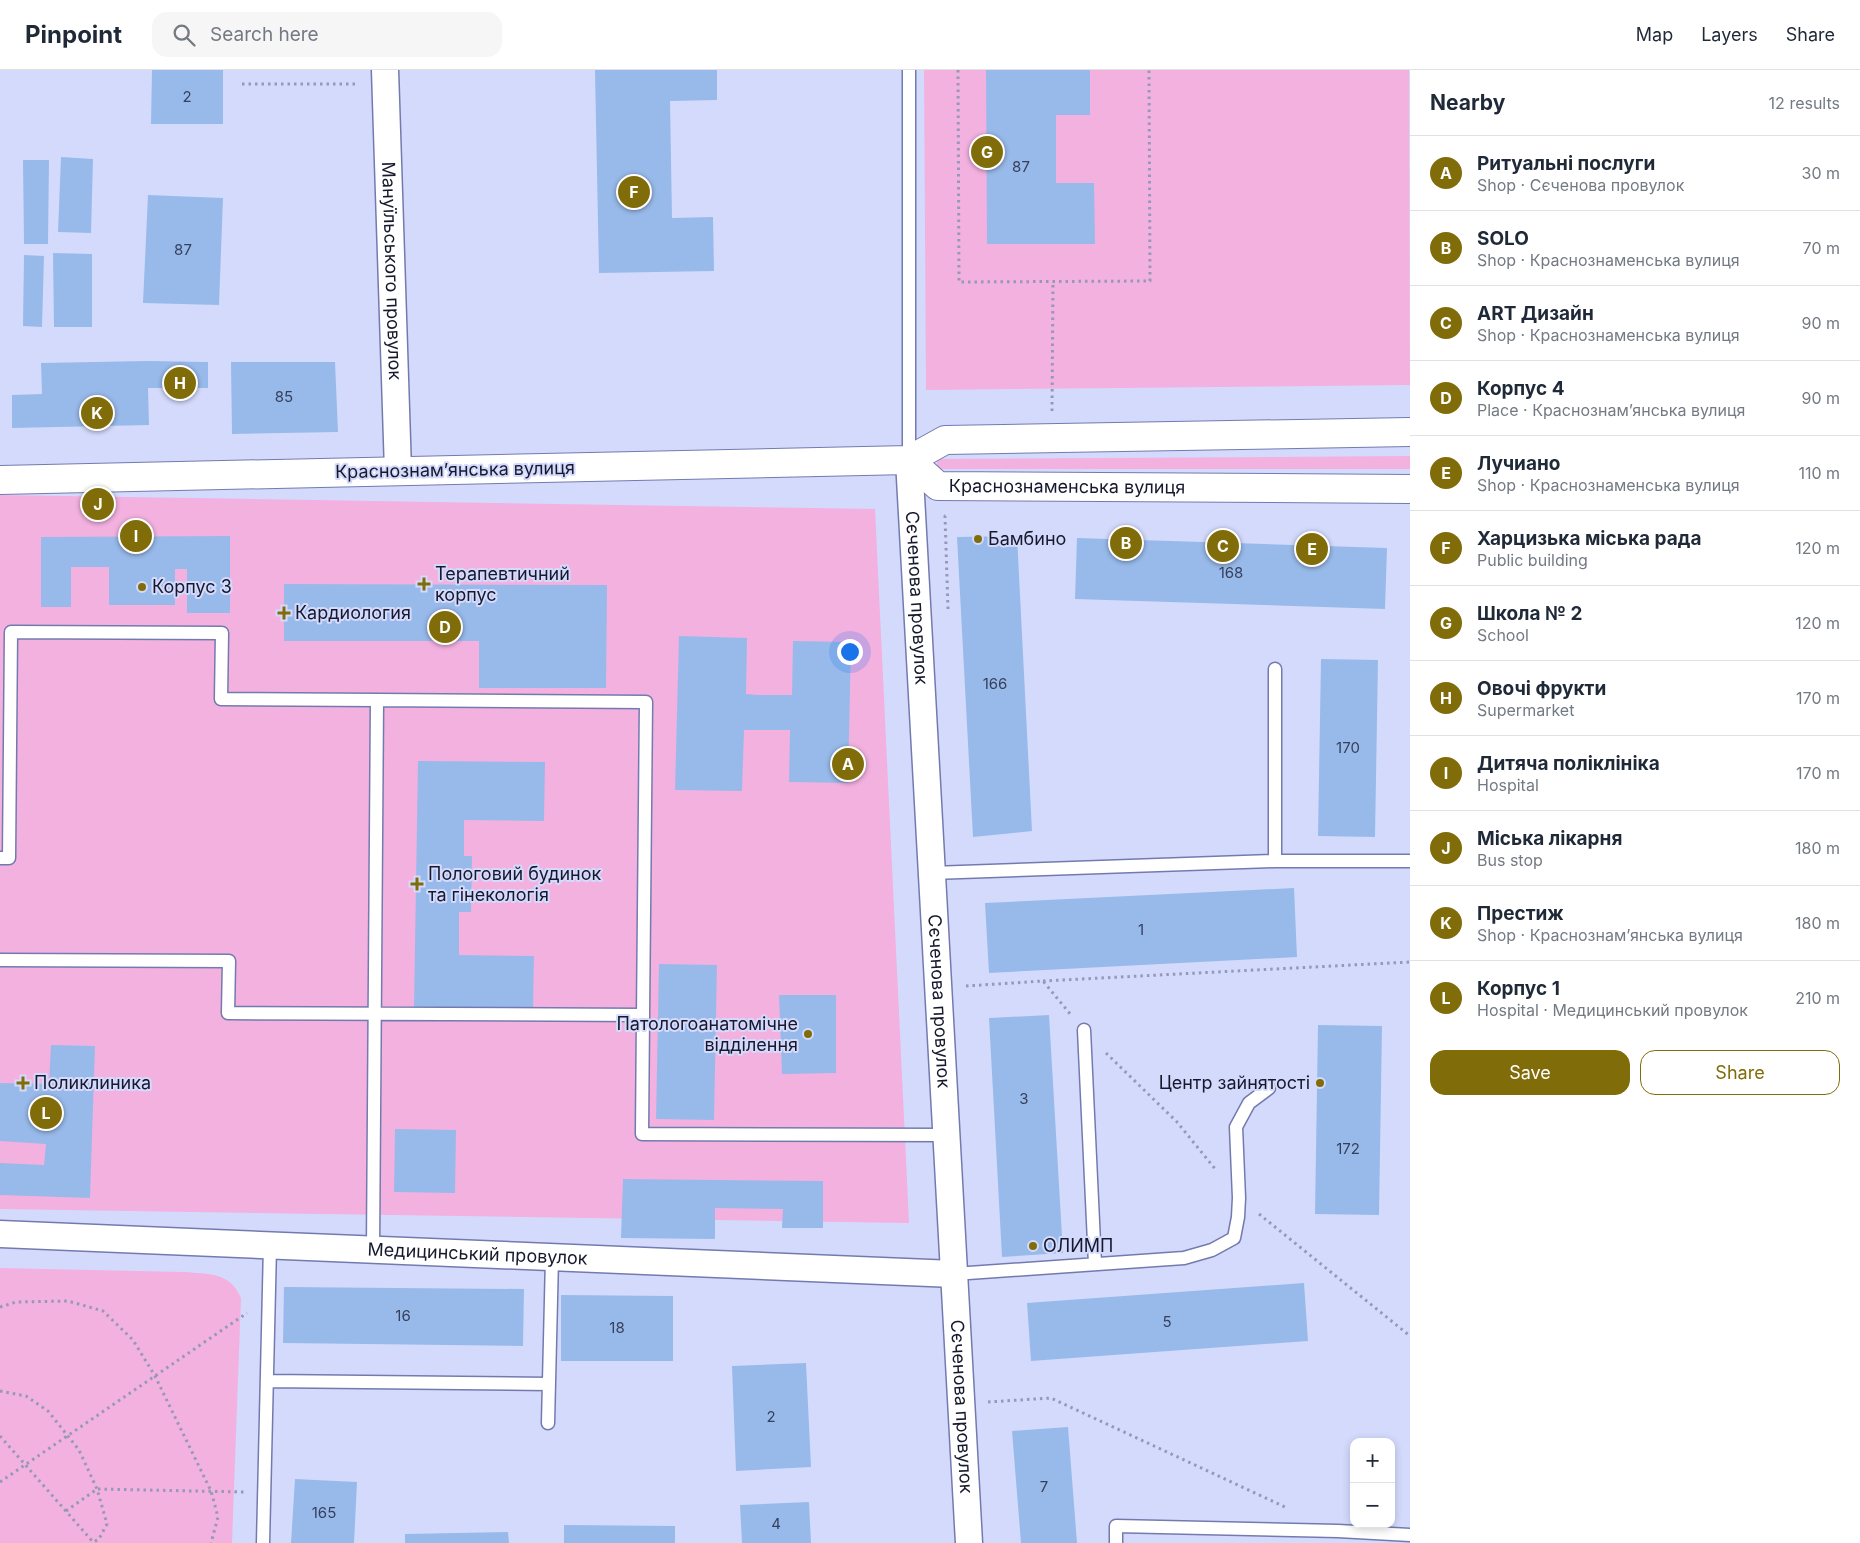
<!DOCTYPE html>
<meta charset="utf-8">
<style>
body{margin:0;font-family:Inter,sans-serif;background:#f6f6f7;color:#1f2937}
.controls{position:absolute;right:15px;bottom:15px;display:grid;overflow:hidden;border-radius:10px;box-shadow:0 2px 8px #0003}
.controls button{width:45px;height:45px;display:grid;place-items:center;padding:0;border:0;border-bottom:1px solid #e0e1e3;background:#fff;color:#1f2937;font:25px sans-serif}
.you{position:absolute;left:849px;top:581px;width:18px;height:18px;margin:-12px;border:4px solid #fff;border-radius:50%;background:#1a73e8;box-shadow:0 0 0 8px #1a73e833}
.badge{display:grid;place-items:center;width:32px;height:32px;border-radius:50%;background:#806d0a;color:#fff;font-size:16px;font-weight:700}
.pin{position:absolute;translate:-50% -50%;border:2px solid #fff;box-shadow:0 1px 5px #0006}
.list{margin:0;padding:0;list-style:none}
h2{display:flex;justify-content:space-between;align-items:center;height:65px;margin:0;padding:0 20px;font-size:21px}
h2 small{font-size:16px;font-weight:400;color:#747a83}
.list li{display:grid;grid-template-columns:32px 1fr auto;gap:15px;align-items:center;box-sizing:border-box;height:75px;padding:0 20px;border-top:1px solid #e0e1e3}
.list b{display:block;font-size:19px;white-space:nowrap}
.list p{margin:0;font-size:16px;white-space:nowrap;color:#747a83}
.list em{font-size:16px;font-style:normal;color:#747a83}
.actions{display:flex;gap:10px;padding:15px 20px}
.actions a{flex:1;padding:11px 0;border:1px solid #806d0a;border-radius:15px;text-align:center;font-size:18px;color:#806d0a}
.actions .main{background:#806d0a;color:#fff}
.icon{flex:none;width:28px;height:28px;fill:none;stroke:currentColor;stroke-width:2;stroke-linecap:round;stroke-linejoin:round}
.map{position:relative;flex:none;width:1410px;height:1473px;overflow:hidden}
header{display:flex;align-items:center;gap:30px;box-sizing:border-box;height:70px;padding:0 25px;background:#fff;border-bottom:1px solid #e0e1e3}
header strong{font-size:24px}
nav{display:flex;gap:28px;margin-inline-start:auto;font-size:18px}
.search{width:350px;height:45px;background:#f6f6f7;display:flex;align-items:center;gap:12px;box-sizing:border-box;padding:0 18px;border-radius:15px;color:#747a83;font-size:19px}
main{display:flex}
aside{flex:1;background:#fff}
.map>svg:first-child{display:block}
.green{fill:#f3b1e0}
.building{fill:#98baea}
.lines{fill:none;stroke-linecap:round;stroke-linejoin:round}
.service-casing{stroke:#737bae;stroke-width:15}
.minor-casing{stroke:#737bae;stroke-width:29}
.tertiary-casing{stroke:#737bae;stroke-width:30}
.path{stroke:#9599b7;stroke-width:3;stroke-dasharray:2.5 4;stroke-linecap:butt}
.service{stroke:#fff;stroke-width:12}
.minor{stroke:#fff;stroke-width:26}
.tertiary{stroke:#fff;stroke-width:28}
.poi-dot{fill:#806d0a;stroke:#d4dafc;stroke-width:2}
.labels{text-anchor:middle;stroke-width:4;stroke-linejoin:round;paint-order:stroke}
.number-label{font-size:15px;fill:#36405c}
.street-label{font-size:18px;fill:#16182c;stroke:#d4dafc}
.poi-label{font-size:18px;fill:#16182c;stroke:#d4dafc;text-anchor:start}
</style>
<header>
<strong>Pinpoint</strong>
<div class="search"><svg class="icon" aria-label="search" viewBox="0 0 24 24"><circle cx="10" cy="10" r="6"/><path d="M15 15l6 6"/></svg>Search here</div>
<nav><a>Map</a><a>Layers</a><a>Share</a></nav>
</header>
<main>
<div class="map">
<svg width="1410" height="1473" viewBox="0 0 1410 1473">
<rect width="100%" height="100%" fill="#d4dafc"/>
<path class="green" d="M924 0H1409L1410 315 926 320Z
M1410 386V399H937V389Z
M0 425 875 439 909 1153 0 1139Z
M0 1198 184 1202C209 1204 230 1202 241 1228L232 1473H0Z"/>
<path class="building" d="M152 0H223V54H151Z
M595 0H717V30L670 31 672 148 713 147 714 201 599 203Z
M986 0H1090V45H1056V113H1094L1095 174H987Z
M61 87 93 89 91 163 58 162Z
M23 90H49L48 174H24Z
M148 125 223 128 219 235 143 233Z
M53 183 92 184V257H54Z
M24 185 44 186 42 257 23 256Z
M148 291 208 292V318H148L149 355 12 358V325L42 324 41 293Z
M231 292H335L338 362 232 364Z
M111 433 112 445 90 446 91 434Z
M230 466V543H187V499H175V535H109V497H71V537H41V467Z
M1017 466 1032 761 973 767 957 467Z
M1077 468 1387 478 1385 539 1075 529Z
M284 514 607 515 606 618H479V571H284Z
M679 566 747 568 746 624 758 625H792L793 571 851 572 848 713 789 712 790 660H744L742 721 675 720Z
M1321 589 1378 590 1375 767 1318 766Z
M418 691 545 692 544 751 464 750V786H472L471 842H459V885L534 886 533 939 414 937Z
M1294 818 1297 887 989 903 985 833Z
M659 894 717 895 714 1050 656 1049Z
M779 925H836V1003L782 1004Z
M1049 945 1063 1183 1002 1187 989 948Z
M1318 955 1382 956 1379 1145 1315 1144Z
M51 975 95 976 90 1128 0 1125V1093L44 1095 46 1074 0 1071V1013L49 1014Z
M395 1059 456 1060 455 1123 394 1122Z
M623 1109 823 1111V1158H782L783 1139 715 1138V1169L621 1168Z
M1304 1213 1308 1271 1031 1291 1027 1233Z
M284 1217 524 1219 523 1276 283 1273Z
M561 1225 673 1226V1291H561Z
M806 1293 811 1397 736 1401 732 1296Z
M1068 1357 1077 1473H1021L1012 1361Z
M295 1409 357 1412 354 1473H291Z
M809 1432 811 1473H742L740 1435Z
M564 1455 675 1456V1473H564Z
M508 1462 509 1473H405V1464Z"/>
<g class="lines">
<defs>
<path id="service" d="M909 0V390
M1275 599V791
M377 630 646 632 643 945
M0 788H9L11 562 222 563 221 629 377 630 373 1179
M932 803 1275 791H1410
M0 890 229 891 228 943 643 945 642 1064 946 1065
M1084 960 1095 1194
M954 1204 1184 1188 1212 1180 1234 1168 1238 1147 1239 1128 1236 1057 1249 1033 1269 1018
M267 1311 549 1314
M548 1353 552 1188
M263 1473 270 1176
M1116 1473V1456L1338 1461 1410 1465"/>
<g id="minor">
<path id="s1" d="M385 0 398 401"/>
<path id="s2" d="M909 390 969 1473"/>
<path id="s3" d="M0 1164 954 1204"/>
</g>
<g id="tertiary">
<path id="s4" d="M909 390 938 416 1410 419"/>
<path d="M0 410 909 390 945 370 1410 362"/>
</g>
</defs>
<use href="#service" class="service-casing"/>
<use href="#minor" class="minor-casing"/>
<use href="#tertiary" class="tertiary-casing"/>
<path class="path" d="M958 0 959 212 1150 211 1149 0
M242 14H357
M1052 341 1053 212
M948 539 945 446H948
M1043 911 1410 892
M966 916 1043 911 1071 945
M1106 983 1177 1052 1216 1100
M1259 1144 1410 1266
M0 1237 16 1232 68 1231 103 1241 133 1270 155 1306 211 1421 218 1447 211 1473
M0 1321 26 1326 48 1341 79 1380 97 1419 107 1454 99 1469 92 1473
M988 1332 1051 1328 1285 1437
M0 1366 93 1472
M0 1412 247 1243
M66 1441 97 1419 244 1422"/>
<use href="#service" class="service"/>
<use href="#minor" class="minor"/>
<use href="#tertiary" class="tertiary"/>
</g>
<g class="poi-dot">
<circle cx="978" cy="469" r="5"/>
<path d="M421.5 506.5h5v5h5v5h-5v5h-5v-5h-5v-5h5z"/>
<circle cx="142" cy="517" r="5"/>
<path d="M281.5 535.5h5v5h5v5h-5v5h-5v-5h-5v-5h5z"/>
<path d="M414.5 806.5h5v5h5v5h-5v5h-5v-5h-5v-5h5z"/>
<circle cx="808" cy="964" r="5"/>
<path d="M20.5 1005.5h5v5h5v5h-5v5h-5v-5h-5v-5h5z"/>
<circle cx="1320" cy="1013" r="5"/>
<circle cx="1033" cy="1176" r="5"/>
</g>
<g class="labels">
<g class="number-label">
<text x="187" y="32">2</text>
<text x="1021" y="102">87</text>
<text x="183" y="185">87</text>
<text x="284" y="332">85</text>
<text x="1231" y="508">168</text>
<text x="995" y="619">166</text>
<text x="1348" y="683">170</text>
<text x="1141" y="865">1</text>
<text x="1024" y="1034">3</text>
<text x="1348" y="1084">172</text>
<text x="403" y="1251">16</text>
<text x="1167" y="1257">5</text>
<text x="617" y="1263">18</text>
<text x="771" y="1352">2</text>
<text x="1044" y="1422">7</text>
<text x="324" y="1448">165</text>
<text x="776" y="1459">4</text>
</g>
<g class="street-label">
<text dy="6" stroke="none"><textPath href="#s1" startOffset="201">Мануїльського провулок</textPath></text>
<text transform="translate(455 400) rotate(-1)" y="6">Краснознамʼянська вулиця</text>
<text dy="6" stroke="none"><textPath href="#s4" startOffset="168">Краснознаменська вулиця</textPath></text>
<text dy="6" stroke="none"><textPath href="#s2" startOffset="138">Сєченова провулок</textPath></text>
<text dy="6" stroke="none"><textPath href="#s2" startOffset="542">Сєченова провулок</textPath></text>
<text dy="6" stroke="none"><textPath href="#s3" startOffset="478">Медицинський провулок</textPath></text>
<text dy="6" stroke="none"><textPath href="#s2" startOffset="948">Сєченова провулок</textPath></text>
</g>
<g class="poi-label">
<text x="988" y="475">Бамбино</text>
<text x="435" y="510">Терапевтичний<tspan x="435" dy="21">корпус</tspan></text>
<text x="152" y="523">Корпус 3</text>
<text x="295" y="549">Кардиология</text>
<text x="428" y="810">Пологовий будинок<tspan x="428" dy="21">та гінекологія</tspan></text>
<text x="798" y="960" text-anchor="end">Патологоанатомічне<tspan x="798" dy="21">відділення</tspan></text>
<text x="34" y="1019">Поликлиника</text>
<text x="1310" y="1019" text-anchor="end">Центр зайнятості</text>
<text x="1043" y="1182">ОЛИМП</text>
</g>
</g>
</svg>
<div class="controls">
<button>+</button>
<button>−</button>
</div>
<div class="you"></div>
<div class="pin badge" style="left:848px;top:694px">A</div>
<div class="pin badge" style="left:1126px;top:473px">B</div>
<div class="pin badge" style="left:1223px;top:476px">C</div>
<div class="pin badge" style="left:445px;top:557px">D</div>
<div class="pin badge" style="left:1312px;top:479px">E</div>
<div class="pin badge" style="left:634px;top:122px">F</div>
<div class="pin badge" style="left:987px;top:82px">G</div>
<div class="pin badge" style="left:180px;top:313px">H</div>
<div class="pin badge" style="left:136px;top:466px">I</div>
<div class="pin badge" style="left:98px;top:434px">J</div>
<div class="pin badge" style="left:97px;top:343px">K</div>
<div class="pin badge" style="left:46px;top:1043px">L</div>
</div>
<aside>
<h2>Nearby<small>12 results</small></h2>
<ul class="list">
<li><span class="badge">A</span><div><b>Ритуальні послуги</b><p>Shop · Сєченова провулок</p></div><em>30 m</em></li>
<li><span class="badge">B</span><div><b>SOLO</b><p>Shop · Краснознаменська вулиця</p></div><em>70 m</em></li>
<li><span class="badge">C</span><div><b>ART Дизайн</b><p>Shop · Краснознаменська вулиця</p></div><em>90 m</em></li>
<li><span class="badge">D</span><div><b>Корпус 4</b><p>Place · Краснознамʼянська вулиця</p></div><em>90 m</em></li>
<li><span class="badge">E</span><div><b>Лучиано</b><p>Shop · Краснознаменська вулиця</p></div><em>110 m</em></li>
<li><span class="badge">F</span><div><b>Харцизька міська рада</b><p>Public building</p></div><em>120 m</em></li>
<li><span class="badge">G</span><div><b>Школа № 2</b><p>School</p></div><em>120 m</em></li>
<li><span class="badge">H</span><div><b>Овочі фрукти</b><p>Supermarket</p></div><em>170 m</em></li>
<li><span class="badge">I</span><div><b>Дитяча поліклініка</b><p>Hospital</p></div><em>170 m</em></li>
<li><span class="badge">J</span><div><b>Міська лікарня</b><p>Bus stop</p></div><em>180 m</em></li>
<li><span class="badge">K</span><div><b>Престиж</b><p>Shop · Краснознамʼянська вулиця</p></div><em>180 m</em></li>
<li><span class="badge">L</span><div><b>Корпус 1</b><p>Hospital · Медицинський провулок</p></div><em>210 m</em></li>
</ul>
<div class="actions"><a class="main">Save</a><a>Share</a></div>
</aside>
</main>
